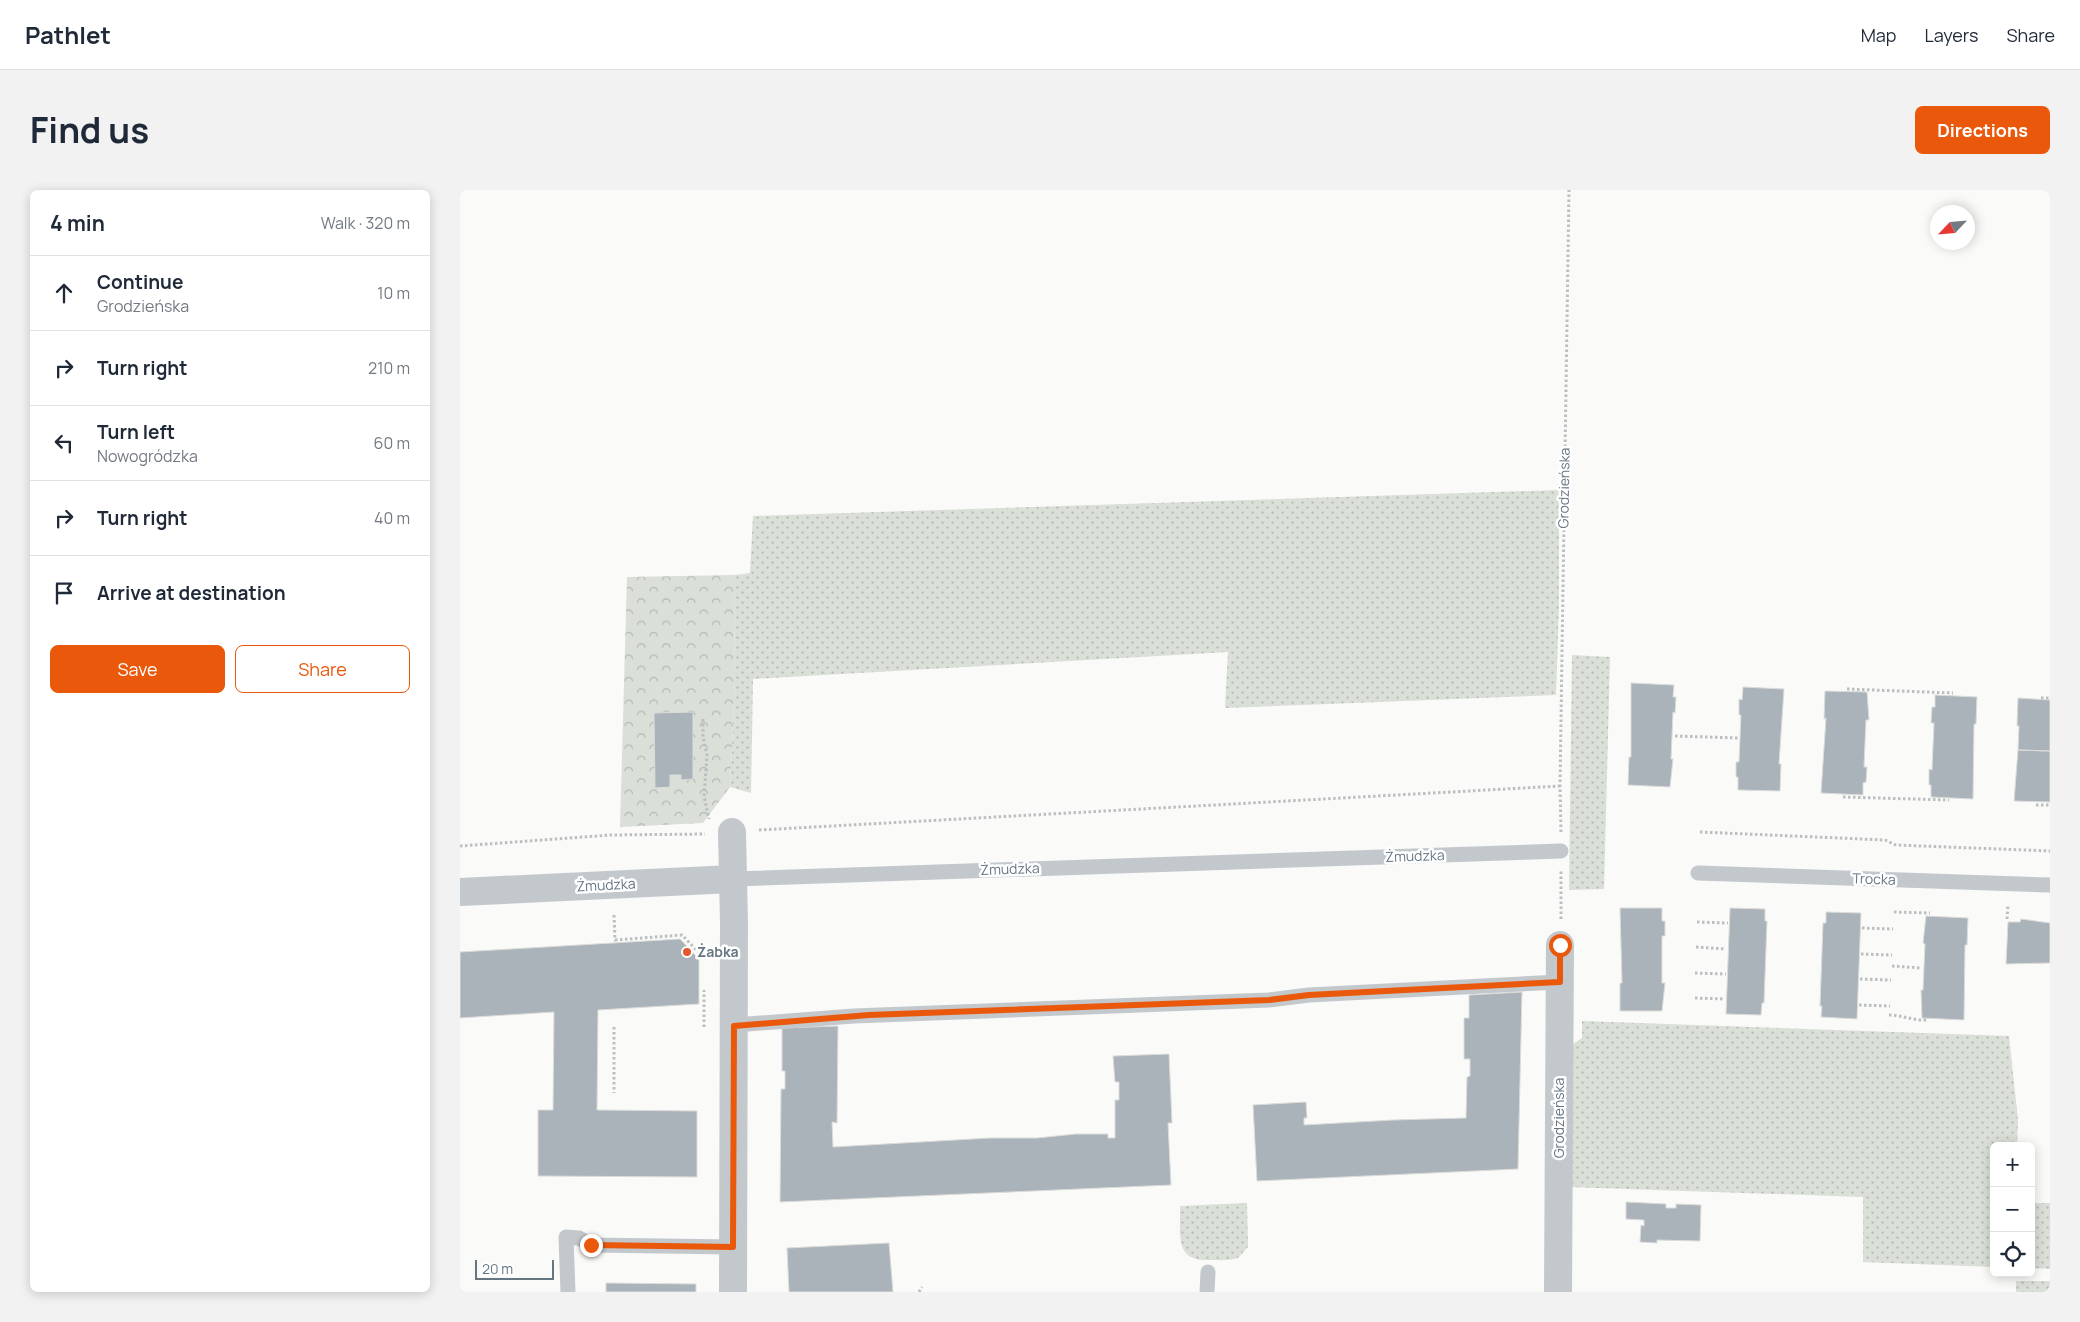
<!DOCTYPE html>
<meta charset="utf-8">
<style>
body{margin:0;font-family:Manrope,sans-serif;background:#f2f2f3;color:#1f2937}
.controls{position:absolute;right:15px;bottom:15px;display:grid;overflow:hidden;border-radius:8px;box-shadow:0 2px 12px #0003}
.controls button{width:45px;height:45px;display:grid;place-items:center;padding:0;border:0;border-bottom:1px solid #e0e1e3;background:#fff;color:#1f2937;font:25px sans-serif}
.compass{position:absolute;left:1470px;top:15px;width:45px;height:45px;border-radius:50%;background:#fff;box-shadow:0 2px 12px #0003;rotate:244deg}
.scale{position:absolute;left:15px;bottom:12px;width:79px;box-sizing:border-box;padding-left:5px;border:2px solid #657683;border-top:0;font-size:14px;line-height:18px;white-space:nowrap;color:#657683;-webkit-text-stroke:4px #fff;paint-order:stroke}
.stop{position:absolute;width:15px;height:15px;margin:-11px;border:4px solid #ea580c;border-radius:50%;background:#fff}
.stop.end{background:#ea580c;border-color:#fff;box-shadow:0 1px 5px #0008}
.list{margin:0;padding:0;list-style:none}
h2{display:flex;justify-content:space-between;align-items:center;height:65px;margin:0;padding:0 20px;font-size:21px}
h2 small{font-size:16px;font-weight:400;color:#747a83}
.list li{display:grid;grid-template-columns:32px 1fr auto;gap:15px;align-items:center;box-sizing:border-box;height:75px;padding:0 20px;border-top:1px solid #e0e1e3}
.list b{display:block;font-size:19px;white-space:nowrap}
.list p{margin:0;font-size:16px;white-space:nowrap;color:#747a83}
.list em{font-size:16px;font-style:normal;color:#747a83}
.actions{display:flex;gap:10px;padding:15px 20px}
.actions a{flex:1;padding:11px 0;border:1px solid #ea580c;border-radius:8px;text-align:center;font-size:18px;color:#ea580c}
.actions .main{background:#ea580c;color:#fff}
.icon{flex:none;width:28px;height:28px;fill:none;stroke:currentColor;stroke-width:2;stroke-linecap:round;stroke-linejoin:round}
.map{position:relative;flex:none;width:1590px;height:1102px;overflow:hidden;border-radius:8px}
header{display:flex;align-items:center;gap:30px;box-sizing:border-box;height:70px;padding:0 25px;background:#fff;border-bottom:1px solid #e0e1e3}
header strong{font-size:24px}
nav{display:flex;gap:28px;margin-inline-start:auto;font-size:18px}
.intro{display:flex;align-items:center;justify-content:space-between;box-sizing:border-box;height:120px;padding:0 30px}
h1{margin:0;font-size:35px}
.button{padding:12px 22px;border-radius:8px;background:#ea580c;color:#fff;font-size:18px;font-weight:700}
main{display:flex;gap:30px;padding:0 30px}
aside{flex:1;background:#fff;border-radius:8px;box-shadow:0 2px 12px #0003}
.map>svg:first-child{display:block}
.green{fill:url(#green-dots)}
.forest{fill:url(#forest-crowns)}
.building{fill:#aab3b9;stroke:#dcdcda}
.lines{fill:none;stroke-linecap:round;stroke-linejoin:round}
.path{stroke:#bbbfc2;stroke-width:3;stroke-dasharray:2.5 2.5;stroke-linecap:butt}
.service{stroke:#c3c8cc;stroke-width:15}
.minor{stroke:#c3c8cc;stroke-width:28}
.route{stroke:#ea580c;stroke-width:6}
.poi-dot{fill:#e4572e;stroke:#fff;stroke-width:2}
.labels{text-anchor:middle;stroke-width:5;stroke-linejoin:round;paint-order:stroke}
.street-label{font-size:14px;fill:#657683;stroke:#fff}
.poi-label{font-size:14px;font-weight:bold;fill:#657683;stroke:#fff;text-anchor:start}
</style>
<header>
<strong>Pathlet</strong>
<nav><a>Map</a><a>Layers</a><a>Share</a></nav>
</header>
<div class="intro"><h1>Find us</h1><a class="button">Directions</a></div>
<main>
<aside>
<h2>4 min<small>Walk · 320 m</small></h2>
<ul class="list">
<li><svg class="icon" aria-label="ahead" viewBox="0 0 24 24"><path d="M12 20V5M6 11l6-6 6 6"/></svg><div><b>Continue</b><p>Grodzieńska</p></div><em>10 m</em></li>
<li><svg class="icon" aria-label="right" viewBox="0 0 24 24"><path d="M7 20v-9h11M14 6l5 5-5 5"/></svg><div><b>Turn right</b></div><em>210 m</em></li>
<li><svg class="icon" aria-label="left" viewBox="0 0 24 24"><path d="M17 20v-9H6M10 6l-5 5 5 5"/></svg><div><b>Turn left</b><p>Nowogródzka</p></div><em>60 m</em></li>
<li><svg class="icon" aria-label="right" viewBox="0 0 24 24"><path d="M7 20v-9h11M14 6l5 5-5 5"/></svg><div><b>Turn right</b></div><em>40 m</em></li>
<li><svg class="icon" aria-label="arrive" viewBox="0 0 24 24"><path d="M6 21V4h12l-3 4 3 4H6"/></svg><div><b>Arrive at destination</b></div></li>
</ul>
<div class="actions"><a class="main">Save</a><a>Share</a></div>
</aside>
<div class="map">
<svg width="1590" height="1102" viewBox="0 0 1590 1102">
<defs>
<pattern id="green-dots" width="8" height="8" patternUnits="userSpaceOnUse" patternTransform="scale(1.25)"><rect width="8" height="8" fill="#dadfd7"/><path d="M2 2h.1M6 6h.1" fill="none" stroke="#b4b9b4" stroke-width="1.8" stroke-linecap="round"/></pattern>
<pattern id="forest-crowns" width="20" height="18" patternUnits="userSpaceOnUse" patternTransform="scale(1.25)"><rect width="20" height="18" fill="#dadfd7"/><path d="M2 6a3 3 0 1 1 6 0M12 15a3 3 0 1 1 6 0" fill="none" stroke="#b4b9b4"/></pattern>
</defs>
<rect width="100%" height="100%" fill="#fafaf8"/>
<path class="green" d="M1099 300V414L1096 505 765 518 768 462 293 489 291 603 270 597 275 491 274 385 290 383 293 326Z
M1112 465 1150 467 1144 699 1109 700Z
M1122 831 1549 846 1558 930 1557 956H1534V1077L1403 1072V1007L1108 997 1110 856 1122 848Z
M787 1013 788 1057 778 1068C769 1071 759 1070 750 1070 713 1072 721 1044 720 1016Z
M1571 1013H1590V1079L1571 1078Z
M1556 1091H1590V1102H1556Z"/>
<path class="forest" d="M274 385 275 491 270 597 243 633 160 637 167 387Z"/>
<path class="building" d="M1171 493 1214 495 1213 507H1216L1215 523 1213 522 1211 569H1213L1210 597 1168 595 1169 567H1171Z
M1283 497 1324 499 1319 574H1321L1320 601 1278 600V587H1276V572H1279L1281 525H1279V509L1282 510Z
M1365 501 1407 502 1409 530H1406L1404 577H1407L1406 592 1403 593V605L1361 603 1366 528 1364 529Z
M1475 505 1517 507 1516 534H1514L1513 609 1471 607V595H1469V579L1472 580 1474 533H1471L1472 517H1475Z
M1558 508 1590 510V561L1558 560 1559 536H1557Z
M233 522V589L221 590V585H210V597L195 598 194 523Z
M1558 560 1590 561V612L1554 611Z
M1160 718H1202V731H1205V746H1202V793H1205L1202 821H1160V793H1162Z
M1270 718 1305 719V731H1307L1304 813H1302L1301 825 1266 824Z
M1366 722 1401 723 1397 829 1361 827 1362 816H1360L1363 733H1366Z
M1466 726 1508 728 1507 755H1505L1504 830 1462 828 1461 800H1463L1465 754 1463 753Z
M1561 729 1590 733V773L1546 774 1548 732H1560Z
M220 749 239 769V814L138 820 137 920 237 921V987L78 986V920H93L94 822 0 828V762Z
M1062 802 1058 979 797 991 793 915 846 912 847 928H844V935L933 930 1006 928 1007 887 1010 886V869H1004V828H1009V805Z
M378 836 377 933 372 932 373 957 530 948H577L616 944H648V948H655V910H659V892H655L653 866 709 864 712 933H708L711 995 320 1012 321 899H325V881H322V838Z
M1166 1012 1206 1014V1018H1216V1014L1241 1015 1240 1051 1197 1050V1053L1180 1052 1181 1035 1184 1036V1030L1166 1029Z
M429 1053 433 1102H329L327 1058Z
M146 1093 236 1094V1102H146Z"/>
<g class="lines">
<path class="path" d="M1387 499 1493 503
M1581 508H1590
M243 529V547L247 565 244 606 249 629
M1215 546 1278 548
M1383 607 1489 610
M1576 615H1590
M299 640 1100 596
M1101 642 1100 596 1109 0
M1240 642 1425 650 1436 655 1590 661
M0 656 151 645 245 644
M1434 722 1470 723
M154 725 155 750 222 745 245 769
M1101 729V681
M1547 729 1548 715
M1237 732 1268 733
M1402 738 1433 739
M1236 757 1266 759
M1401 764 1432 765
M1432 776 1461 778
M1235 783 1266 784
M1400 789 1431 790
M1235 808 1264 809
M1399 815 1430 816
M1429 825C1442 825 1454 831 1467 830
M154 837V903
M244 837V800
M459 1102 462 1097"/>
<path class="service" d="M1238 683 1590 695
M272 689 1101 661
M274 835 394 826 809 810 849 805 1100 792
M108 1102 106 1047 119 1048 131 1055 273 1057
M747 1102 748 1082"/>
<path class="minor" d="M272 642 274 733 273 1102
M0 702 272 689
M1098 1102 1100 755"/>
</g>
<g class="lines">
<path class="route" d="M131 1055 273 1057 274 836 409 825 809 810 849 805 1100 792V755"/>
</g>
<circle class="poi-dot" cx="227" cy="762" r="5"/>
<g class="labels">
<g class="street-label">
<text transform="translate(1104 298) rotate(-89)" y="5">Grodzieńska</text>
<text transform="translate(955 666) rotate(-2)" y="5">Żmudzka</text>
<text transform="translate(550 679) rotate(-2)" y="5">Żmudzka</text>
<text transform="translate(1414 689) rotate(2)" y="5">Trocka</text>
<text transform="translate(146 695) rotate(-3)" y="5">Żmudzka</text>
<text transform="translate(1099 928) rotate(-90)" y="5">Grodzieńska</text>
</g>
<g class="poi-label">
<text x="237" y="767">Żabka</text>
</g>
</g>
</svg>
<div class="controls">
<button>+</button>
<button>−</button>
<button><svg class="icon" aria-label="locate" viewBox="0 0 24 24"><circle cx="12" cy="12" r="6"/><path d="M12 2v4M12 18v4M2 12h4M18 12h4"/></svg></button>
</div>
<svg class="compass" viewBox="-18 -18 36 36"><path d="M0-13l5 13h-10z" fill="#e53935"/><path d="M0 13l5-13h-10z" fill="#747a83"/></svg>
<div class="scale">20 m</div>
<div class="stop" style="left:1100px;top:755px"></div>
<div class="stop end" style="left:131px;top:1055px"></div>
</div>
</main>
